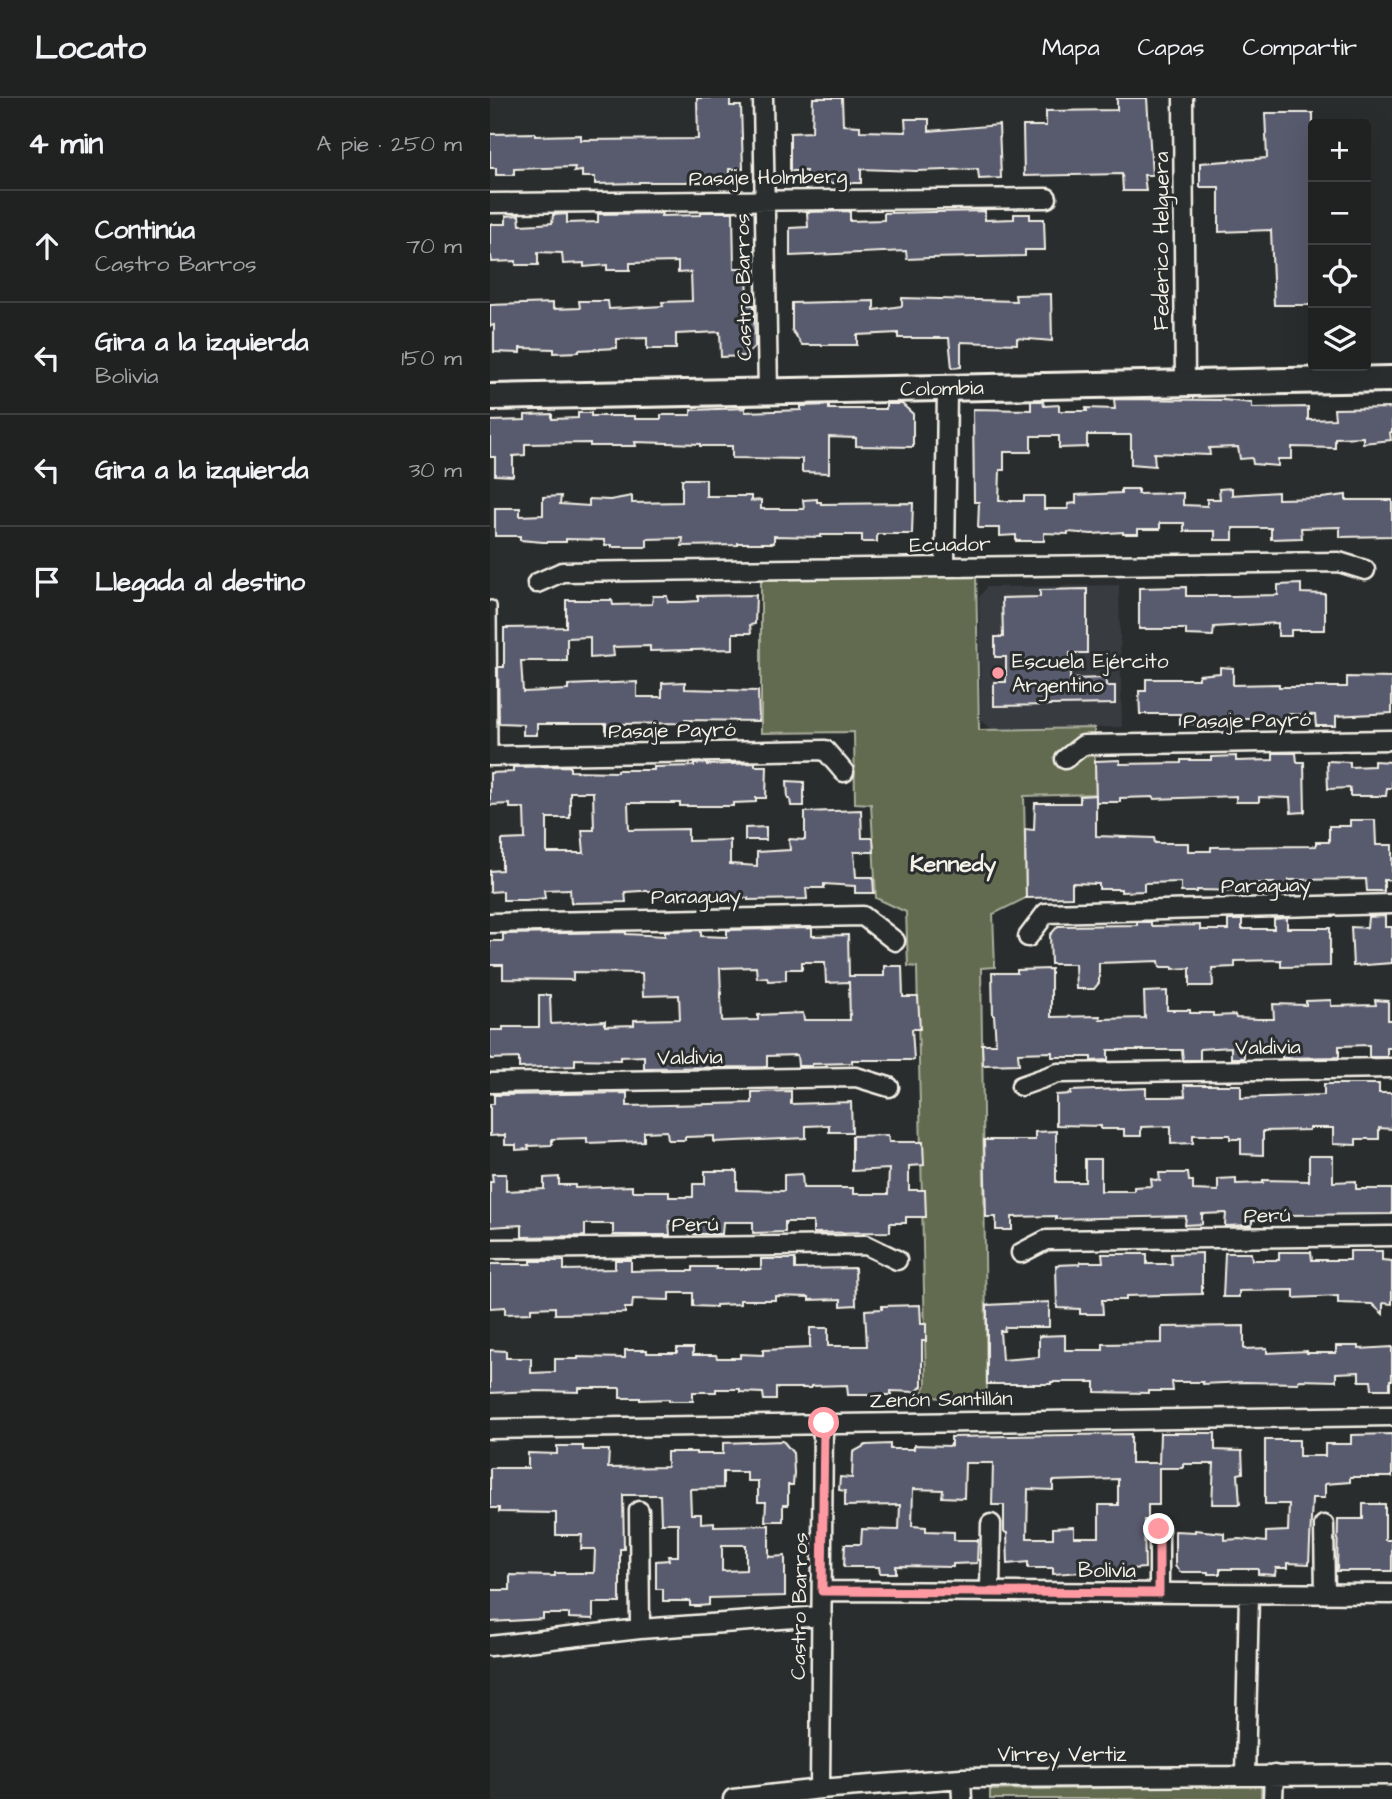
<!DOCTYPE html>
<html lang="es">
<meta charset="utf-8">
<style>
body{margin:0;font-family:"Architects Daughter",sans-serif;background:#2d2f2f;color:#f1f3f6}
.controls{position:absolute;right:21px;top:21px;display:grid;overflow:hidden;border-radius:7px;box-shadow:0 7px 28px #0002}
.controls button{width:63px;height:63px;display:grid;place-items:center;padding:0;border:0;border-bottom:2px solid #3d3f40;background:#202222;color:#f1f3f6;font:35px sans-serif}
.stop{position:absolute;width:21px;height:21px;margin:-16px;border:5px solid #ff9aa2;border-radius:50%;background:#fff}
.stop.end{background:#ff9aa2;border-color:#fff;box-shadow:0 2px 7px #0008}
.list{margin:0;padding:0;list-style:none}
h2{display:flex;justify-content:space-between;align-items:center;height:91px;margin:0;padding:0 28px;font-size:30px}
h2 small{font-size:23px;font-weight:400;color:#a2a4a5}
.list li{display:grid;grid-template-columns:46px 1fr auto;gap:21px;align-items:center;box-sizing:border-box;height:112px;padding:0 28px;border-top:2px solid #3d3f40}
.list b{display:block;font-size:26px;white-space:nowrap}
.list p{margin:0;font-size:23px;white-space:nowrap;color:#a2a4a5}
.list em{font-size:23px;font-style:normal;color:#a2a4a5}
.icon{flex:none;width:38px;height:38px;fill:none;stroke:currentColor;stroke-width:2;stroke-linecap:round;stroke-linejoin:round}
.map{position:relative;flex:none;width:902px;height:1701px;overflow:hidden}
header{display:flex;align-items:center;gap:42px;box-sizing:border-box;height:98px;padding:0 35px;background:#202222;border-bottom:2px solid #3d3f40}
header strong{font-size:33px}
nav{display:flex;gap:38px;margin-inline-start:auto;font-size:24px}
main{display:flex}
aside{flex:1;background:#202222}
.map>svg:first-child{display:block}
.built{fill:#383a41}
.green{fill:#626a50;stroke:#abae9c;stroke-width:2}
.building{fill:#595a6d;stroke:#f4f1e8;stroke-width:2;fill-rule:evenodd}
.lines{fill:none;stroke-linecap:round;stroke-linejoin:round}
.lane-casing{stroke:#f4f1e8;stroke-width:14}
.street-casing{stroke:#f4f1e8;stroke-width:23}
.secondary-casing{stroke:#f4f1e8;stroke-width:30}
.lane{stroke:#2a2d2e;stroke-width:9}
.street{stroke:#2a2d2e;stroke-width:18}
.secondary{stroke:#2a2d2e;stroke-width:24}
.route{stroke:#ff9aa2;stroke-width:9}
.poi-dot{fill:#ff9aa2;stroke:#2a2d2e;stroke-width:2.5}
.labels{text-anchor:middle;stroke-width:6;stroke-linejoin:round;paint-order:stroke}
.street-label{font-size:21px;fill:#f4f1e8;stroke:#2a2d2e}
.poi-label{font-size:21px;fill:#f4f1e8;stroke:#2a2d2e;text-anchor:start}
.neighbourhood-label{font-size:23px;font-weight:bold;fill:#f4f1e8;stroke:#2a2d2e}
</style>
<header>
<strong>Locato</strong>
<nav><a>Mapa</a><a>Capas</a><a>Compartir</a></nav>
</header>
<main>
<aside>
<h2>4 min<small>A pie · 250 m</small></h2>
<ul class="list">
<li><svg class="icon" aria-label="ahead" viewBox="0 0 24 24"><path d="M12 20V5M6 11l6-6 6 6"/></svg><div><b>Continúa</b><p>Castro Barros</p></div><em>70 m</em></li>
<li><svg class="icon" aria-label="left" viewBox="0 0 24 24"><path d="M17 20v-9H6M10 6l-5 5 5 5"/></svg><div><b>Gira a la izquierda</b><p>Bolivia</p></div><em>150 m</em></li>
<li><svg class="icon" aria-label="left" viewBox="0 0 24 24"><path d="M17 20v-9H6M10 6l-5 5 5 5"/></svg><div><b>Gira a la izquierda</b></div><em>30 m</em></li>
<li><svg class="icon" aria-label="arrive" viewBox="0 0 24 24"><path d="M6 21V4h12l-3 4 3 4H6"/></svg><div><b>Llegada al destino</b></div></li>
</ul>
</aside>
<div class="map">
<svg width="902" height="1701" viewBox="0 0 902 1701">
<rect width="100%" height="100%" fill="#2a2d2e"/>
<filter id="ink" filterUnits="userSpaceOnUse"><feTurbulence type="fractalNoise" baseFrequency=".0143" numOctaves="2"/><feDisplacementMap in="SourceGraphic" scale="14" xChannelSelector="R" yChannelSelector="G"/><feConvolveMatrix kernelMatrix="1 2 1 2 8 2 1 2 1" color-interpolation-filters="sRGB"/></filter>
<g filter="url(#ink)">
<path class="built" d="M629 487 632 629 504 633 491 622 489 500 496 489Z"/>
<path class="green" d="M486 476 489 632 604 630 606 696 534 698 536 800 503 816 505 869 491 870 497 1301 430 1299 436 1287 427 869 418 868 416 814 386 800 381 706 365 705 364 634 271 635V480Z
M771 1687V1701H500V1692Z"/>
<path class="building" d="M207 0H240V8H251L253 71H239V84H149V85L105 86V79H92V73L84 74 85 69 24 71V77H6V70H0V36L45 35V38L91 37V42L208 41Z
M323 0H352L353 27 370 28V33L416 34 415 21H439V33L509 27 511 80 489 81 488 71 426 73 371 71V85H315L316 73H300V35L322 34Z
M627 0H657L662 77H654L656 93H633L632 76 534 78 533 28H556V13L627 12Z
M775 15H823V207H784L781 132 729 134V89H710V65L777 60Z
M360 113V123L394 122V115L495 113V122L524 121V116H540V121H554L555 152H535V158L440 160 417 161 416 153 300 158V130L318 129 317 114Z
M211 114H243L244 170H257L258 207H264L265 248 255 258 231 259 230 234 186 236V251H157V240L127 241V250L89 252V254L64 255V251L30 250V255L4 254V227L0 228V207L63 205V211L90 210 89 203H118L119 211 173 208 172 204 202 203 201 174 188 175V164L140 165V172H117V167L94 169V165L73 166 72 155 48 154V167H26V163L2 164 1 158H0V126H16V118L29 117 30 127 49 126 62 125 63 117 77 116V125L108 124V116L172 115 171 118 211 117Z
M561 196 562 243 527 240V246L471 244V269L462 270 459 240H408V235L367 237V247H312L302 232V205L384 203V212L412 208V200L526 203 525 197Z
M624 301 733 302 762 305V310L818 309V322L845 321 844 311 902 310V334H900L901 342 873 345V339L845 340V350L802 349V361H788V368L763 366 762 360 750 361 748 349 719 350 720 357 664 355 665 368 641 366V337H597V349L569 350V338H541V354H514V372H510L509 403H534V398H554V411H578V406L586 405V397L631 395V391H648V396L693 395V407L717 408V401H730L729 391 742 390V397L788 394V401L832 400 856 397V402H902V438L850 439V429L811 430 812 440 781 441V430H743V442H725V433H694V425H670V431H648V436H633V434L602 436 578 434V436L554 435V443H526V437L510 438V430H488L489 404H484L483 311 541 312V303H553L554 308 569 307V313H597L596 310 625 311Z
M396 306H412L423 316V349L366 348V340L339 339V375L312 374V361L242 360V348H210V346L145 344 146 348H100V345L35 346V357L23 358V378L5 377V359H0V323L35 322V317L62 316V321L88 320V315H101V318H145V321H171V317H201V312L255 310V314L311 312V308L339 307V311H396Z
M192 381H216V398H261V403L271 402V411H314L313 402 327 401V404H331V406L423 405 422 436H387V444H372V437H331V439L284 438V445H248V447L192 448 193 440 157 441V449H122V447H115V442L76 441V444H53L30 442V438H5V410H30V418L53 417V399L71 398 70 406 99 408V401L120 402 142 398V405L192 404Z
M811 486V495L835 496V532H801V538H788V525L724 529 723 538 696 537V531H649V490L696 489V498H743L788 497V487Z
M597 491V555H580V581L616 580V588H625V606L504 608V584H516V559H505V539H513L512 500 550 499V492Z
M266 497 265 526 260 527 261 535H243V551L160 553V548L123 549 124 558 100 560V539L77 540V563H31L33 594 78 592V587L147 584V599H172V585L195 584V591L268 593 269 623 195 622 196 625 132 626 133 636H116V626H47V637H33V626L9 625 8 569H14V530L76 529V502H122L123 507 162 506 163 498H177L178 504H193L208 503V498Z
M730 569 743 570V587L789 586V589H857V579L902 580V615L846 618V628H826L825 617 798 616V626L779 627V621H743V626H690V616H650L649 593H656V581H709V577L730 575Z
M783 655H806L807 664H814L815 714 801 715 800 700 769 699V704H746V698L664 701V699L630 700V704H606L605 663 630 662V666L691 665V662H721V659L746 658V663L783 662Z
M837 663 860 664V669L884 668V663L902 664V690H897L896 698H860V690L838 691Z
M217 665V667L265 665V668H277L276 700H266V704L243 705V708H190V705H138L139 732 198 731V743L240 742V766L267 768V754L300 752 299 741 315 742V714L371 712 372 740H383L384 754H364L366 779H383L384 795H365V788L334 786V790H316L317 801 258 802V800L220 798V794L196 793V800L164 799 163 793H151L135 794 136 804 81 805 80 791 54 792 55 800 36 802H13V793L0 794V773L12 772V742L35 741 34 710H20V706L0 707V675L23 674V669L80 668V673L127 674V672H164V669L204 668V666ZM80 694H103L104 732H92L94 755H57V720H80Z
M297 683 314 684V708H301L300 701H298Z
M606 697V738L664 740 665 745H698V753H721V749L826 748V744H839V728H860V722H885L886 747H902V782H894V793H877L876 781 799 782V795H784V785H754V793L707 792V794H691V784L654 785V793L631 794V791H609V786L582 785V799L536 800 535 731 544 732 545 705H590V698Z
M276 729V742H255V730Z
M895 818V829H902V865L863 868 861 829 877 830 878 819Z
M797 820V830H840V868L791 869V862L745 863V869L722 870 723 888H700V870L683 871V869H670L669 863 609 865V885L604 891H586L585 866H561L560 837 568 828 647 827V824H661V828L710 827V832H738V822H752V831H784V821Z
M322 830V838L358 837 359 878H394V868H412L413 899H428L430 931H422L424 962H362V965L322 966V968H308L307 957 277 958V969L154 970V958L130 959V962L85 961V968L29 970V960L0 961V932H13V929H49V897H60L61 926 115 923V928L144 927V922L190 921 189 897 153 898 152 875 83 874V882L13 881V867H0V843H13V836L136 834V836L175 838V833L211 832V838L237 839V832ZM312 864H335L336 885 359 884 360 922H314L313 915 268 917V922L232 923 230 870 266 869 267 880 277 879 278 883 296 882V871H312Z
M561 871V919L610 918V921L655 920 654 894 677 893V912H700V915H723V918L745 917 746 920 768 921H784L783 906 816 907V903L841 902V908L886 907 885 902 898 903V922H902V950H897V959H879V947L849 948V959L792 960V953L754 952V960H741V949L710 951V962H693L692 952H618V962L601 963V959H562V954L528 955 529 966 493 967 492 946H506L504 917H503L502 875H527V872Z
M834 986H889V995H902V1031L889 1030V1041H866V1047L843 1046V1030H819V1032L773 1033V1057L751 1056V1041H740V1037H703V1045L681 1046V1028L651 1029V1038H634V1031H611V1028L566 1027V997L581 996V993L656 990V999H680L695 998 694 987H751V1000L834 997Z
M301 993V1006L361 1004 362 1034H339V1027L316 1028V1040L224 1044V1038L195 1039V1042H178L177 1033 154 1034V1043L97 1045V1040L62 1041V1047L38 1048 39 1051 26 1052V1047H15V1037L0 1038V1006H4V997L137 995V1008L262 1005V994Z
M566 1033V1084H595V1061H611V1093H644V1089L662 1088 661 1081 670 1083 669 1075H698L699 1083H703V1092L728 1093V1081L746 1080V1086L773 1085V1082L819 1083V1058H843V1084L866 1083V1091H902V1116L796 1117 797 1120 762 1122V1127L735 1128 736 1115 712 1116V1126L695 1127 696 1118 566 1121V1118L522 1119V1132H506V1119H496L494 1042H545V1034Z
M398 1037 399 1044H433L434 1067 419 1068V1092H435L436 1119H416V1125H400V1134L323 1135V1124H295V1134L263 1135V1124H233L232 1136H204V1123H179L180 1137H123V1126H95V1138L32 1139V1127L0 1129V1084H3L2 1076H16V1093L54 1091V1080L69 1079V1087H85V1090L142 1088V1093H179V1099H203V1086H215V1073H247V1092L294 1093V1077L312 1076 313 1090H363V1096H398L399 1071 362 1073V1038Z
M860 1153H892V1162L902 1163V1206L893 1205V1216L882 1206 848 1205V1198L804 1200V1192L749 1193V1199H733L735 1155H761L762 1162H789V1154H821L822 1162H860Z
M712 1155V1196L636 1198V1202H612L613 1216H590V1211L567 1210 566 1167 590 1166V1164H613L612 1156H657V1166H682L681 1156Z
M271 1161H305V1171L365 1170 366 1207 351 1208V1201L319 1202V1199L285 1198V1202H250V1206L226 1207V1209L203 1208V1195H179V1202L143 1201 142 1210H135V1215L65 1216V1209L41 1210V1215L15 1216V1209L0 1210V1166H41V1163H74V1172L125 1171V1162H141V1173L179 1172V1173H203V1169H226V1171H271Z
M559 1204V1229H515L514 1233H510L512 1262 549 1259V1238L575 1237V1252H613V1246L672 1245V1229L754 1228V1251L777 1250V1255L817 1253V1255H846V1248H869V1251L902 1249V1282H900V1291H882L881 1283H869V1274L846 1275V1283L809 1282 808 1285 755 1284 713 1286V1284H682L683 1293H658V1295L605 1294V1284H561V1286H497V1207Z
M430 1207 431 1226H436V1243H432V1288L426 1294 401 1293V1297H358L357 1287 321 1288V1290H286V1302H274L273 1295 250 1294V1291H226V1294H203V1303H179V1301L150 1302V1300H130V1290H89V1294L47 1293 0 1295V1252L16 1253V1260H41V1275L65 1274V1261H88V1259L135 1260V1252H157V1255H187V1250H203V1257H226L227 1260H250V1256L273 1257V1252L320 1250V1230H338V1248H377L375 1212 392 1211V1208Z
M670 1335H725V1352L752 1353 753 1375 748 1376 750 1406H722L724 1366H693V1370H669V1407H658V1422H654L655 1470 563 1476V1470H538V1464L518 1466 517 1435 514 1434V1407H502L503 1365H475L474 1400 452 1399 453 1392 423 1391 422 1428 436 1429V1433L464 1434V1442H488L487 1465 463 1466V1469L406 1468V1475H390L389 1469H354L355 1446H371L372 1431 409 1432 410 1407 355 1408V1393L349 1392 350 1379 362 1380 363 1354 376 1347 400 1346V1351H424V1347L461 1348V1339L641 1336V1365H669ZM628 1381V1407H609V1439H584V1429L563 1430V1440H537L538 1391 563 1392V1383Z
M902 1336V1379H860V1384L835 1386V1400H822L819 1466 798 1465V1470H786L785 1477 768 1476V1471H730V1476H718V1474H690L685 1468V1433L705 1434V1432L734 1435V1442L750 1441 776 1444V1434L798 1433 799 1406H775V1342H809V1358H835V1346H861V1337Z
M293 1343 303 1355 304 1375 303 1387H298V1407H293V1423H275L276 1404H268V1383H257V1374H233V1390L200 1391 201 1416H211V1425L224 1424V1428L279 1427V1459L295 1458V1498L219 1500V1507L209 1508H200V1503H173V1491H166V1463L179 1462 178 1458H188V1425H171L170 1397H133L134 1451H130V1505H103V1521L79 1520V1516H53V1521L0 1524V1492H20V1477L65 1478V1475H104L105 1451H91L92 1437H66V1415L9 1414V1410H0V1370H38V1355L67 1356V1348H93V1352H119L118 1370 177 1369V1354H206V1356H233V1345ZM232 1447H256V1472L232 1473Z
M873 1406H895V1442H902V1473H847L848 1421H873Z"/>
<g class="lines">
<defs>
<path id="lane" d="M1 508 2 658"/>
<path id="street" d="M273 0 278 294
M693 0 695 285
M0 105 557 100
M455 469 457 289
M47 485 72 474 849 464 875 472
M0 658 335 652 354 674
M575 661 593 647 902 642
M0 825 373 818 405 843
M538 839 556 815 902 806
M0 985 366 979 399 989
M531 988 568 975 902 970
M0 1151 376 1147 407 1162
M531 1155 556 1142 902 1138
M0 1331 902 1318
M149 1413 150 1531
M834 1427 835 1496
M332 1493 902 1496
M500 1494 501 1426
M669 1495V1431
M0 1548 150 1531 332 1518
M755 1678 759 1496
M471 1680 472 1701
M330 1691 333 1325
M243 1701 330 1691 471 1680 902 1677
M783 1701 784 1677"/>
<g id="secondary">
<path id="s1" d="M0 299 902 281"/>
</g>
</defs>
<use href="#lane" class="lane-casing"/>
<use href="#street" class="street-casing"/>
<use href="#secondary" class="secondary-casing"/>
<use href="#lane" class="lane"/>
<use href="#street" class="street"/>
<use href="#secondary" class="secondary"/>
</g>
</g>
<g class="lines" filter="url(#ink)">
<path class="route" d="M334 1325 332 1493 669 1495V1431"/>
</g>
<circle class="poi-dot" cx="508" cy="575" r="7"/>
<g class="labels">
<g class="street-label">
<text transform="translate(278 79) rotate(-1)" y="7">Pasaje Holmberg</text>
<text transform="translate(671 143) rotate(-90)" y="7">Federico Helguera</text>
<text transform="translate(253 189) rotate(-91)" y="7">Castro Barros</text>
<text dy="7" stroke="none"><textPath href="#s1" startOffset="452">Colombia</textPath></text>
<text transform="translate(460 446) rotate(-1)" y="7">Ecuador</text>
<text transform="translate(757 622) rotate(-1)" y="7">Pasaje Payró</text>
<text transform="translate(182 632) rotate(-1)" y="7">Pasaje Payró</text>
<text transform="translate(776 787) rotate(-1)" y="7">Paraguay</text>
<text transform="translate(206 798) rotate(-1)" y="7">Paraguay</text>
<text transform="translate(778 949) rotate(-1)" y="7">Valdivia</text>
<text transform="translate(200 959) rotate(-1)" y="7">Valdivia</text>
<text transform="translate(777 1117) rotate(-1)" y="7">Perú</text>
<text transform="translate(205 1126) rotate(-1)" y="7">Perú</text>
<text transform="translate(451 1301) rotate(-1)" y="7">Zenón Santillán</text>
<text x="617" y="1479">Bolivia</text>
<text transform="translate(309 1508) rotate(-89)" y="7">Castro Barros</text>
<text x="572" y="1663">Virrey Vertiz</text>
</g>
<g class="poi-label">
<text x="522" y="570">Escuela Ejército<tspan x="522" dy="24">Argentino</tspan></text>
</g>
<g class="neighbourhood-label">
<text x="463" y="773">Kennedy</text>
</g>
</g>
</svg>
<div class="controls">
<button>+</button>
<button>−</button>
<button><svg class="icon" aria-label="locate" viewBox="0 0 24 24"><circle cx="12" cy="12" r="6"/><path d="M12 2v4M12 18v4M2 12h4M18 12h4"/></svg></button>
<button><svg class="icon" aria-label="layers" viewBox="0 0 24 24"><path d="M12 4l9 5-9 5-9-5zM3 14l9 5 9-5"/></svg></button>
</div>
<div class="stop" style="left:334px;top:1325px"></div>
<div class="stop end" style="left:669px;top:1431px"></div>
</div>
</main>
